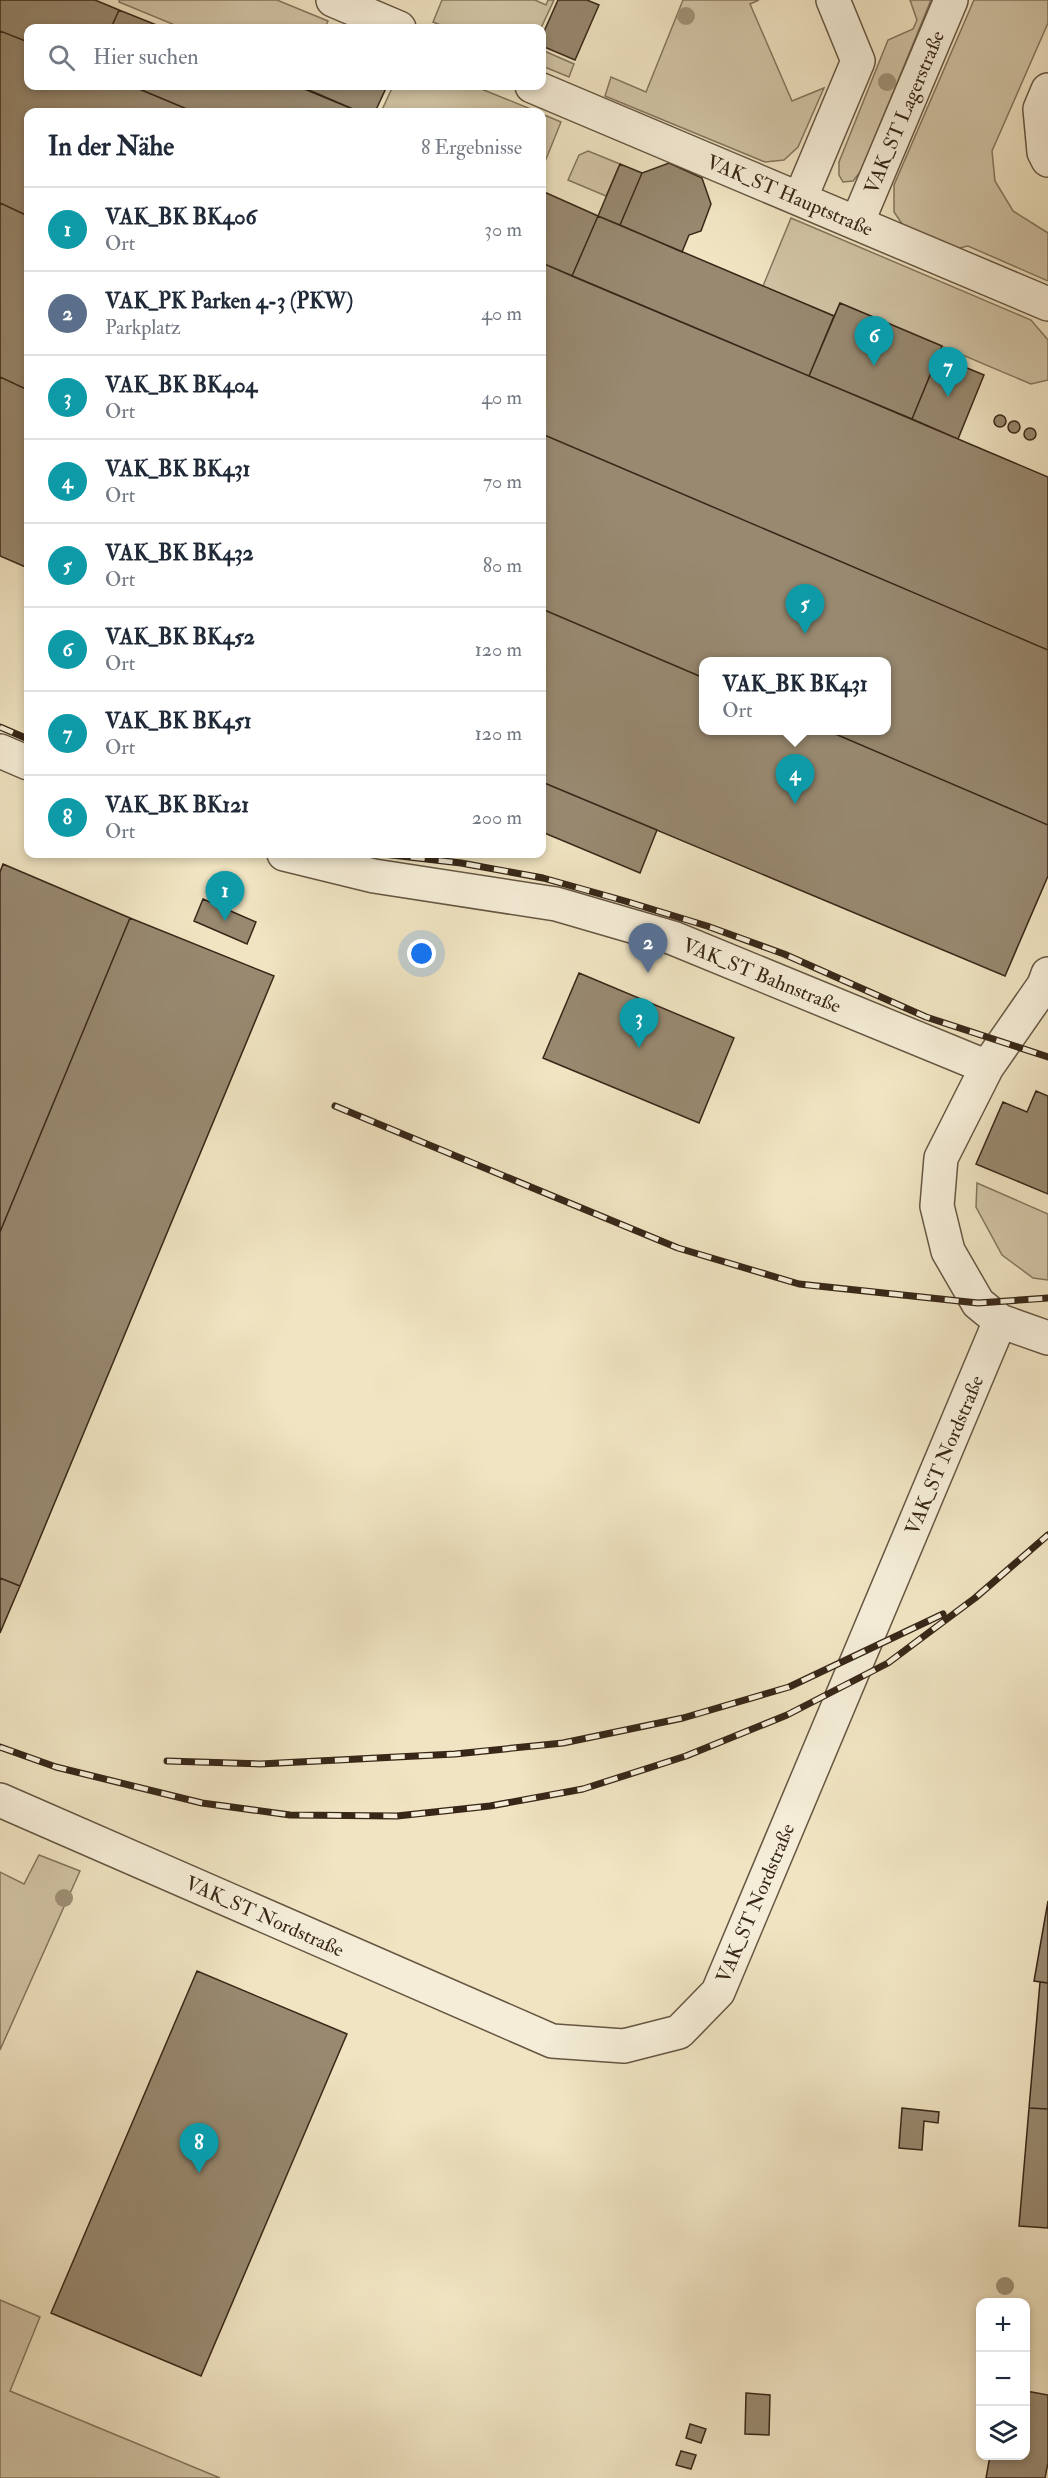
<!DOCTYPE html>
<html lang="de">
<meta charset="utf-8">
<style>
body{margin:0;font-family:"IM FELL Double Pica",serif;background:#f6f6f7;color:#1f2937}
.controls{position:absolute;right:18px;bottom:18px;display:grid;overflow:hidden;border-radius:12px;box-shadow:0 3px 9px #0003}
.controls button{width:54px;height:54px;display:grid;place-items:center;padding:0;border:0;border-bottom:2px solid #e0e1e3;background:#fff;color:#1f2937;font:30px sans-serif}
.you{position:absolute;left:422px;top:954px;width:21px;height:21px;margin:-15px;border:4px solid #fff;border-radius:50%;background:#1a73e8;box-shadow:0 0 0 9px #1a73e833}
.badge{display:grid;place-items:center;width:39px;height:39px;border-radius:50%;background:#7c3aed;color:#fff;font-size:20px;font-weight:700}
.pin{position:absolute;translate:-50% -50px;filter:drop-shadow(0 2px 3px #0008)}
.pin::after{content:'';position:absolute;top:32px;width:21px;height:18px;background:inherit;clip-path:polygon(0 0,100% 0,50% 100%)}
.popup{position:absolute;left:699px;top:657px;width:192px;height:78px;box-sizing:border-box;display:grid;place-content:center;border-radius:12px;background:#fff;filter:drop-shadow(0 2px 4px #0005);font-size:20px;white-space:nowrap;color:#747a83}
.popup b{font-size:22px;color:#1f2937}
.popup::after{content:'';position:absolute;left:50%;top:100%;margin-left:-12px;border:12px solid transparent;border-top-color:#fff}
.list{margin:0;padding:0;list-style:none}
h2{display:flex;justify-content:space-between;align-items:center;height:78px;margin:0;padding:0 24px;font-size:26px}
h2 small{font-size:20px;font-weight:400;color:#747a83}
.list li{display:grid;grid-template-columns:39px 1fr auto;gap:18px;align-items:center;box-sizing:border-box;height:84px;padding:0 24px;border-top:2px solid #e0e1e3}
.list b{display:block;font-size:22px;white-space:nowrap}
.list p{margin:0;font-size:20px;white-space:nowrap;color:#747a83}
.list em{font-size:20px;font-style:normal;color:#747a83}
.icon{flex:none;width:33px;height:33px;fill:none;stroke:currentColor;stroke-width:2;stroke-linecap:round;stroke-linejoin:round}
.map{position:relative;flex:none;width:1048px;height:2478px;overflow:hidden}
.search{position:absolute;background:#fff;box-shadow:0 3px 9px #0003;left:24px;top:24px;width:522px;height:66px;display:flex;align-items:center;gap:15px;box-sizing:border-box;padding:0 21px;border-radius:12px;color:#747a83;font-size:22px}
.panel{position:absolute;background:#fff;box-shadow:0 3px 9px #0003;left:24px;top:108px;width:522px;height:750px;border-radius:12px}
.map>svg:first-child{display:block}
.green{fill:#d1c4a5;stroke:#84765e;stroke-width:1.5}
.building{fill:#988970;stroke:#382718;stroke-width:1.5}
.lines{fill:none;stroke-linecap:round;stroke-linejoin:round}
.minor-casing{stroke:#665642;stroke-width:36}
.minor{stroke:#f5edd7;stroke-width:33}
.rail-casing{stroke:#382718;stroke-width:7}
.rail{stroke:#f5edd7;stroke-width:4.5;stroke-dasharray:14;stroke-linecap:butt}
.tree{fill:#a09278}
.labels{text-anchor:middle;stroke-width:6;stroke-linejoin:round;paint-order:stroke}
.street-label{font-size:20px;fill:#382718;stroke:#f5edd7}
</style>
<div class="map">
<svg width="1048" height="2478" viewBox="0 0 1048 2478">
<rect width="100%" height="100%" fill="#f0e4c2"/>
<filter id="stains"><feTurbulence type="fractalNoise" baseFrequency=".00333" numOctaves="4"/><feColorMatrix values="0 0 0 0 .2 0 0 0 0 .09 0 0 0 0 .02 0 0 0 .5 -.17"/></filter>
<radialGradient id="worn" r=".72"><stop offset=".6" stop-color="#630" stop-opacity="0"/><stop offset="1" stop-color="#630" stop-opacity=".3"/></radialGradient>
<path class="green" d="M119 0H277L328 21 325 28H182L119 2Z
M442 0H535L546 5 548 0H554L541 28H448L433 22Z
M683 0H759L750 4 792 101 824 88 798 147 784 160 765 162 605 96 611 77 646 92Z
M910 0H931L861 171 853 181 843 182 839 175V162L888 40 913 29 917 20Z
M974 0H1048V23L992 151 995 181 1013 211 1048 233V281L968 246 946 251 909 234 894 212V185Z
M542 50 574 64 569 77 542 66Z
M393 86H474L538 112H381Z
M542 114 561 122 542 169Z
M588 151 620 164 606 196 568 180 579 155Z
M791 218 1031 320 1048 340V380L1031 384 840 303 834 316 763 286Z
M977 1183 1048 1214V1280L1033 1278 1002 1255 976 1207Z
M39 1855 80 1871 0 2050V1872L24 1884Z
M0 2300 40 2317 10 2391 220 2478H0Z"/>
<path class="building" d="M0 0H95L119 10 111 28H28V42L0 31Z
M558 0H587L599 5 575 60 542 46V36Z
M119 10 164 28H111Z
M0 31 28 42V86H132L194 112H28V216L0 203Z
M132 86H297L360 112H194Z
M305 86H387L375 112H360L304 88Z
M669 163 702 178 711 204 701 231 689 235 682 252 620 225 642 173Z
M620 164 642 173 620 225 598 216Z
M542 191 598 216 572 276 542 263Z
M0 203 28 216V390L0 377Z
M598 216 834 316 809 376 572 276Z
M542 263 1048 477V650L542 434Z
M840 303 942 346 912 419 809 376Z
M938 356 984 375 958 439 912 419Z
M0 377 28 390V568L0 556Z
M994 421a6 6 0 1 1 12 0a6 6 0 1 1-12 0Z
M1008 427a6 6 0 1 1 12 0a6 6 0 1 1-12 0Z
M1024 434a6 6 0 1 1 12 0a6 6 0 1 1-12 0Z
M542 434 1048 650V825L826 730H886V662H704V678L542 609Z
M542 609 704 678V730H826L1048 825V876L1005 976 542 782Z
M542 782 657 830 640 873 542 832Z
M3 864 130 918 0 1232V872Z
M203 899 256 922 247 944 194 921Z
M130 918 274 976 20 1586 0 1578V1232Z
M579 973 734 1038 699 1123 543 1058Z
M1036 1091 1048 1096V1194L976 1164 1003 1102 1027 1112Z
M0 1578 20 1586 0 1633Z
M1048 1901V1983L1034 1981Z
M197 1971 347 2034 201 2376 51 2313Z
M1040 1982 1048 1983V2109L1029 2108Z
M902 2108 939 2112 938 2123 924 2121 922 2150 899 2148Z
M1029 2108 1048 2109V2228L1019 2226Z
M1026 2391 1048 2395V2463L1045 2478H986L990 2456H1026Z
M746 2393 770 2395 769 2435 745 2434Z
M690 2424 706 2429 701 2443 686 2438Z
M681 2451 696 2455 691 2469 676 2465Z"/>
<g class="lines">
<defs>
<path id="minor" d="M333 0 399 28
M532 86 1048 304
M1048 90 1040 109 1044 152 1048 160
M800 199 858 61 833 0
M857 223 951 0
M0 751 28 763
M284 854 374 876 556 904 673 938 987 1067
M1048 974 1044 985 987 1067 941 1158 937 1206 948 1251 978 1303 1000 1321 1048 1338
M0 1800 552 2041 624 2046 679 2032 718 1992 1000 1321"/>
</defs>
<use href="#minor" class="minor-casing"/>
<use href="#minor" class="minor"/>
<defs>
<path id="rail" d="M0 727 28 739
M383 854 461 863 543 878 625 901 707 926 784 954 926 1017 1048 1057
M335 1106 678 1248 799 1284 978 1303 1048 1298
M0 1747 56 1767 202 1803 290 1815 397 1816 490 1806 583 1789 686 1756 787 1715 888 1663 975 1598 1048 1535
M167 1761 260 1764 455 1754 563 1743 683 1718 789 1687 943 1614"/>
</defs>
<use href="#rail" class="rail-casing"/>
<use href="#rail" class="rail"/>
</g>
<g class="tree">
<circle cx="686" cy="16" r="9"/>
<circle cx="887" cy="82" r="9"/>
<circle cx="64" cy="1898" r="9"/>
<circle cx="1005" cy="2286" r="9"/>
</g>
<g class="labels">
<g class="street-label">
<text transform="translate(904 112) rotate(-67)" y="7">VAK_ST Lagerstraße</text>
<text transform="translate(790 195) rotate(23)" y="7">VAK_ST Hauptstraße</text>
<text transform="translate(762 975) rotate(22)" y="7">VAK_ST Bahnstraße</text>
<text transform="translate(944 1455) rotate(-67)" y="7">VAK_ST Nordstraße</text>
<text transform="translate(755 1903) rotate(-67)" y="7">VAK_ST Nordstraße</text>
<text transform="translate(265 1916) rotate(24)" y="7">VAK_ST Nordstraße</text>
</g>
</g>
<rect width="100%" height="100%" filter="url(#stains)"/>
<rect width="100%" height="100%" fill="url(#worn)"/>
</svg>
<div class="controls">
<button>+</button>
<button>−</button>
<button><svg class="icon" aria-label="layers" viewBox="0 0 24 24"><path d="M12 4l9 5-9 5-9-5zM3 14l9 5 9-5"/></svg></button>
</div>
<div class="you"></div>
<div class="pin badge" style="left:225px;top:921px;background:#0f9aa8">1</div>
<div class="pin badge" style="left:648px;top:973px;background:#5c6f8a">2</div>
<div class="pin badge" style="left:639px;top:1048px;background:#0f9aa8">3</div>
<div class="pin badge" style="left:795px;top:804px;background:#0f9aa8">4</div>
<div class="popup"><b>VAK_BK BK431</b>Ort</div>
<div class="pin badge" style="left:805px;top:634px;background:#0f9aa8">5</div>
<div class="pin badge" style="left:874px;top:366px;background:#0f9aa8">6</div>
<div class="pin badge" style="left:948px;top:397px;background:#0f9aa8">7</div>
<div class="pin badge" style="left:199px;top:2173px;background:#0f9aa8">8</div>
<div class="search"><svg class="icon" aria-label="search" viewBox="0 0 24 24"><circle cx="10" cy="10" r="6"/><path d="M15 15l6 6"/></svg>Hier suchen</div>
<section class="panel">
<h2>In der Nähe<small>8 Ergebnisse</small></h2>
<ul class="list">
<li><span class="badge" style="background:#0f9aa8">1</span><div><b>VAK_BK BK406</b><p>Ort</p></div><em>30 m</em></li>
<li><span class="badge" style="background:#5c6f8a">2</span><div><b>VAK_PK Parken 4-3 (PKW)</b><p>Parkplatz</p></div><em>40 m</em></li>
<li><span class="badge" style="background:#0f9aa8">3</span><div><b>VAK_BK BK404</b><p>Ort</p></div><em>40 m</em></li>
<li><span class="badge" style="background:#0f9aa8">4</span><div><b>VAK_BK BK431</b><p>Ort</p></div><em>70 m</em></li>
<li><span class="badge" style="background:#0f9aa8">5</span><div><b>VAK_BK BK432</b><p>Ort</p></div><em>80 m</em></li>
<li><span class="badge" style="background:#0f9aa8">6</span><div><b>VAK_BK BK452</b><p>Ort</p></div><em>120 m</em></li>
<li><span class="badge" style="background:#0f9aa8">7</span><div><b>VAK_BK BK451</b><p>Ort</p></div><em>120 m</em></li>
<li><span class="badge" style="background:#0f9aa8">8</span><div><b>VAK_BK BK121</b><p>Ort</p></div><em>200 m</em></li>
</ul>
</section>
</div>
